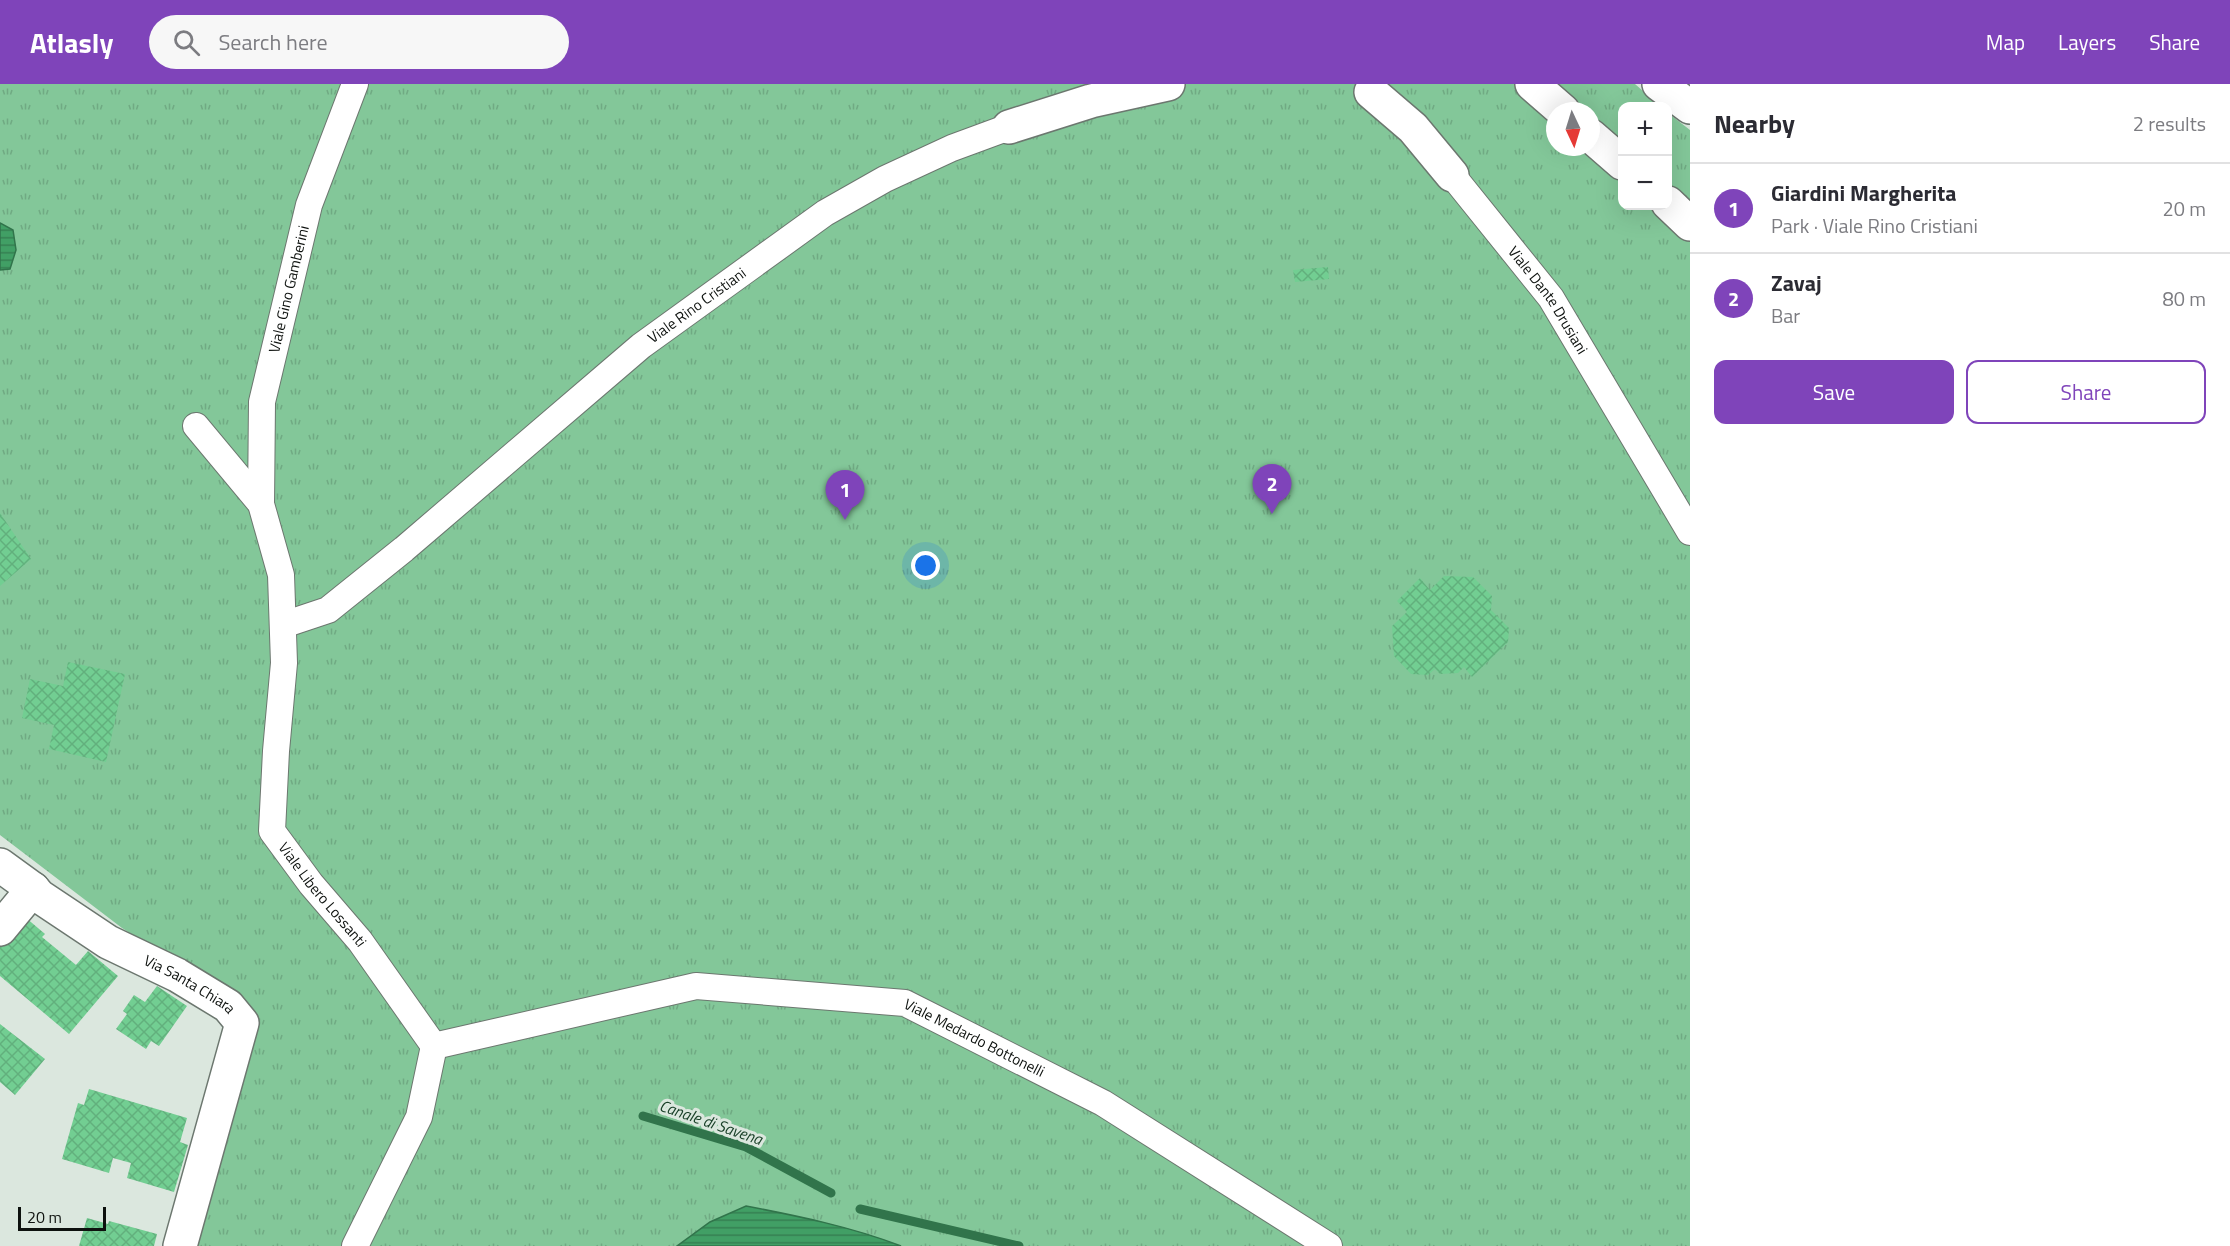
<!DOCTYPE html>
<meta charset="utf-8">
<style>
body{margin:0;font-family:"Titillium Web",sans-serif;background:#f7f7f7;color:#2b2b33}
.controls{position:absolute;right:18px;top:18px;display:grid;overflow:hidden;border-radius:12px;box-shadow:0 6px 24px #0002}
.controls button{width:54px;height:54px;display:grid;place-items:center;padding:0;border:0;border-bottom:2px solid #e1e1e2;background:#fff;color:#2b2b33;font:30px sans-serif}
.compass{position:absolute;left:1546px;top:18px;width:54px;height:54px;border-radius:50%;background:#fff;box-shadow:0 6px 24px #0002;rotate:176deg}
.scale{position:absolute;left:18px;bottom:15px;width:88px;box-sizing:border-box;padding-left:6px;border:3px solid #0d110e;border-top:0;font-size:16px;line-height:21px;white-space:nowrap;color:#0d110e;-webkit-text-stroke:4px #dbe7de;paint-order:stroke}
.you{position:absolute;left:926px;top:482px;width:21px;height:21px;margin:-15px;border:4px solid #fff;border-radius:50%;background:#1a73e8;box-shadow:0 0 0 9px #1a73e833}
.badge{display:grid;place-items:center;width:39px;height:39px;border-radius:50%;background:#7f44ba;color:#fff;font-size:20px;font-weight:700}
.pin{position:absolute;translate:-50% -50px;filter:drop-shadow(0 2px 3px #0008)}
.pin::after{content:'';position:absolute;top:32px;width:21px;height:18px;background:inherit;clip-path:polygon(0 0,100% 0,50% 100%)}
.list{margin:0;padding:0;list-style:none}
h2{display:flex;justify-content:space-between;align-items:center;height:78px;margin:0;padding:0 24px;font-size:26px}
h2 small{font-size:20px;font-weight:400;color:#7c7c81}
.list li{display:grid;grid-template-columns:39px 1fr auto;gap:18px;align-items:center;box-sizing:border-box;height:90px;padding:0 24px;border-top:2px solid #e1e1e2}
.list b{display:block;font-size:22px;white-space:nowrap}
.list p{margin:0;font-size:20px;white-space:nowrap;color:#7c7c81}
.list em{font-size:20px;font-style:normal;color:#7c7c81}
.actions{display:flex;gap:12px;padding:18px 24px}
.actions a{flex:1;padding:14px 0;border:2px solid #7f44ba;border-radius:12px;text-align:center;font-size:21px;color:#7f44ba}
.actions .main{background:#7f44ba;color:#fff}
.icon{flex:none;width:33px;height:33px;fill:none;stroke:currentColor;stroke-width:2;stroke-linecap:round;stroke-linejoin:round}
.map{position:relative;flex:none;width:1690px;height:1162px;overflow:hidden}
header{display:flex;align-items:center;gap:36px;box-sizing:border-box;height:84px;padding:0 30px;background:#7f44ba;color:#fff}
header strong{font-size:28px}
nav{display:flex;gap:33px;margin-inline-start:auto;font-size:21px}
.search{width:420px;height:54px;background:#f7f7f7;display:flex;align-items:center;gap:15px;box-sizing:border-box;padding:0 21px;border-radius:33px;color:#7c7c81;font-size:22px}
main{display:flex}
aside{flex:1;background:#fff}
.map>svg:first-child{display:block}
.park{fill:url(#park-tufts);fill-rule:evenodd}
.water{fill:url(#water-rules);stroke:#31744b;stroke-width:1.5}
.lines{fill:none;stroke-linecap:round;stroke-linejoin:round}
.stream{stroke:#31744b;stroke-width:9}
.building{fill:url(#building-cross-hatch)}
.pedestrian-casing{stroke:#6c776f;stroke-width:28}
.minor-casing{stroke:#6c776f;stroke-width:36}
.tertiary-casing{stroke:#6c776f;stroke-width:36}
.pedestrian{stroke:#fff;stroke-width:26}
.minor{stroke:#fff;stroke-width:33}
.tertiary{stroke:#fff;stroke-width:33}
.labels{text-anchor:middle;stroke-width:6;stroke-linejoin:round;paint-order:stroke}
.street-label{font-size:15px;fill:#0d110e;stroke:#dbe7de}
.water-label{font-size:16px;font-style:italic;fill:#194028;stroke:#dbe7de}
</style>
<header>
<strong>Atlasly</strong>
<div class="search"><svg class="icon" aria-label="search" viewBox="0 0 24 24"><circle cx="10" cy="10" r="6"/><path d="M15 15l6 6"/></svg>Search here</div>
<nav><a>Map</a><a>Layers</a><a>Share</a></nav>
</header>
<main>
<div class="map">
<svg width="1690" height="1162" viewBox="0 0 1690 1162">
<defs>
<pattern id="park-tufts" width="24" height="20" patternUnits="userSpaceOnUse" patternTransform="scale(1.5)"><rect width="24" height="20" fill="#83c799"/><path d="M3 7l-1-3M5 7V3M7 7l1-3M15 17l-1-3M17 17v-4M19 17l1-3" fill="none" stroke="#70aa83"/></pattern>
<pattern id="water-rules" width="6" height="5" patternUnits="userSpaceOnUse" patternTransform="scale(1.5)"><rect width="6" height="5" fill="#419f65"/><path d="M0 2.5h6" fill="none" stroke="#358052"/></pattern>
<pattern id="building-cross-hatch" width="8" height="8" patternUnits="userSpaceOnUse" patternTransform="scale(1.5)"><rect width="8" height="8" fill="#72ce92"/><path d="M0 0l8 8M0 8l8-8" fill="none" stroke="#62b07d"/></pattern>
</defs>
<rect width="100%" height="100%" fill="#dbe7de"/>
<path class="park" d="M0 0H1635L1660 22H1622V122H1668V29L1690 46V1162H197L252 965 257 941 242 922 122 844 0 751ZM1555 27H1591V63H1555Z"/>
<path class="water" d="M0 139 13 146 16 166 10 185 0 186Z
M746 1122C798 1132 852 1143 901 1162H677L710 1138Z"/>
<g class="lines">
<path class="stream" d="M643 1032 746 1063 831 1109
M860 1125 1019 1162"/>
</g>
<path class="building" d="M1328 183 1329 195 1295 198 1293 186Z
M0 429 31 475 0 502Z
M1444 492 1473 493 1492 512 1491 526 1509 544 1508 558 1472 593 1464 583 1458 589 1440 590 1435 585 1428 591 1411 590 1394 572 1392 542 1407 528 1397 517 1420 494 1430 506Z
M68 578 125 590 106 678 49 665 54 641 22 634 30 595 63 602Z
M25 833 45 850 42 853 76 881 88 867 118 892 69 950 0 892V863Z
M157 902 187 922 159 962 151 957 146 965 116 945 127 930 123 927 134 911 145 918Z
M0 940 45 975 15 1011 0 998Z
M89 1005 187 1034 180 1058 188 1061 174 1108 127 1094 131 1079 113 1074 109 1089 62 1075 78 1019 84 1021Z
M87 1134 108 1140 109 1137 157 1150 154 1162H79Z"/>
<g class="lines">
<defs>
<g id="pedestrian">
<path id="s1" d="M1452 91 1551 214 1690 448"/>
<path id="s2" d="M196 342 261 420 281 491 284 579 276 667 272 747 311 800 360 857 434 962 419 1033 355 1162"/>
<path id="s3" d="M261 420 262 318 309 121 355 0"/>
<path id="s4" d="M283 541 328 526 404 465 641 262 825 129 885 95 952 64 1009 43"/>
<path id="s5" d="M434 962 696 902 905 919 1103 1019 1329 1162"/>
</g>
<g id="minor">
<path d="M1532 0 1563 27"/>
<path d="M1371 8 1413 44 1452 91"/>
<path d="M1009 43 1091 17 1168 0"/>
<path d="M1591 52 1622 79"/>
<path d="M1668 119 1690 140"/>
<path id="s6" d="M0 781 33 805 39 812 108 858 177 891 228 922 242 939 180 1162"/>
<path d="M0 845 33 805"/>
</g>
<path id="tertiary" d="M1659 0 1690 23"/>
</defs>
<use href="#pedestrian" class="pedestrian-casing"/>
<use href="#minor" class="minor-casing"/>
<use href="#tertiary" class="tertiary-casing"/>
<use href="#pedestrian" class="pedestrian"/>
<use href="#minor" class="minor"/>
<use href="#tertiary" class="tertiary"/>
</g>
<g class="labels">
<g class="street-label">
<text dy="5" stroke="none"><textPath href="#s3" startOffset="218">Viale Gino Gamberini</textPath></text>
<text dy="5" stroke="none"><textPath href="#s1" startOffset="158">Viale Dante Drusiani</textPath></text>
<text dy="5" stroke="none"><textPath href="#s4" startOffset="526">Viale Rino Cristiani</textPath></text>
<text dy="5" stroke="none"><textPath href="#s2" startOffset="513">Viale Libero Lossanti</textPath></text>
<text dy="5" stroke="none"><textPath href="#s6" startOffset="225">Via Santa Chiara</textPath></text>
<text dy="5" stroke="none"><textPath href="#s5" startOffset="556">Viale Medardo Bottonelli</textPath></text>
</g>
<g class="water-label">
<text transform="translate(711 1038) rotate(19)" y="6">Canale di Savena</text>
</g>
</g>
</svg>
<div class="controls">
<button>+</button>
<button>−</button>
</div>
<svg class="compass" viewBox="-18 -18 36 36"><path d="M0-13l5 13h-10z" fill="#e53935"/><path d="M0 13l5-13h-10z" fill="#7c7c81"/></svg>
<div class="scale">20 m</div>
<div class="you"></div>
<div class="pin badge" style="left:845px;top:436px">1</div>
<div class="pin badge" style="left:1272px;top:430px">2</div>
</div>
<aside>
<h2>Nearby<small>2 results</small></h2>
<ul class="list">
<li><span class="badge">1</span><div><b>Giardini Margherita</b><p>Park · Viale Rino Cristiani</p></div><em>20 m</em></li>
<li><span class="badge">2</span><div><b>Zavaj</b><p>Bar</p></div><em>80 m</em></li>
</ul>
<div class="actions"><a class="main">Save</a><a>Share</a></div>
</aside>
</main>
